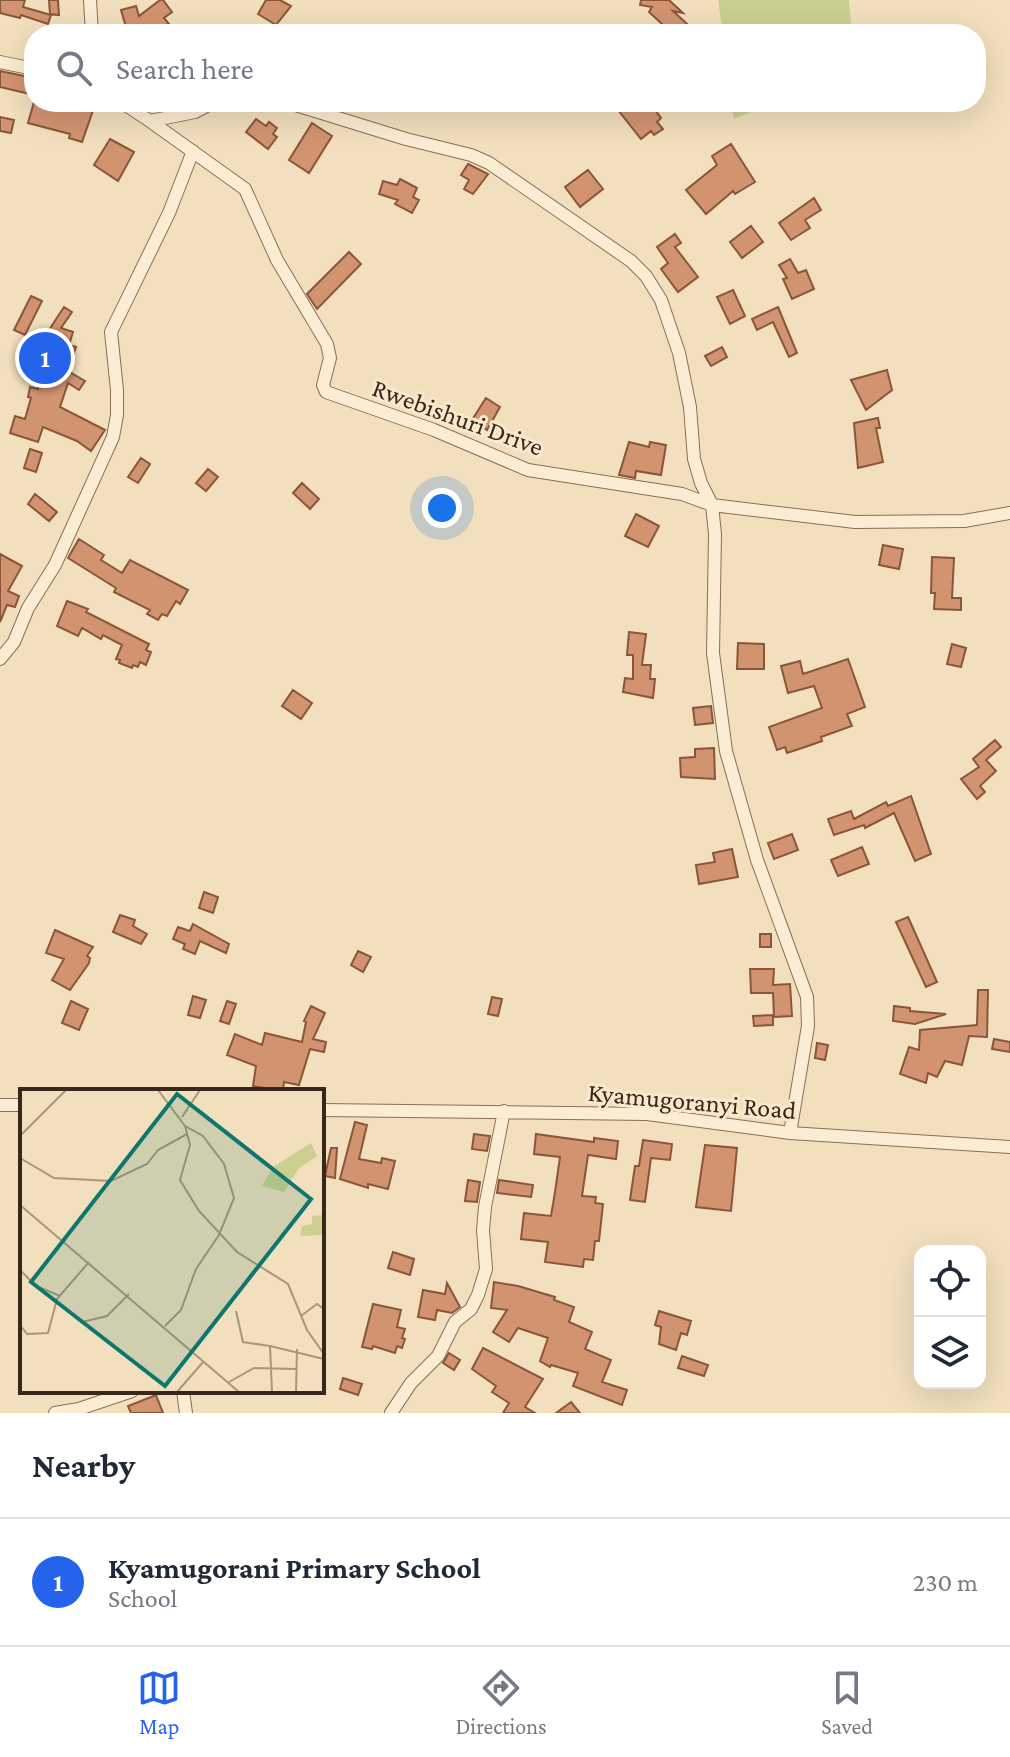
<!DOCTYPE html>
<style>
body{margin:0;font-family:"Crimson Pro",serif;background:#f6f6f7;color:#1f2937}
.controls{position:absolute;right:24px;bottom:24px;display:grid;overflow:hidden;border-radius:16px;box-shadow:0 8px 32px #0002}
.controls button{width:72px;height:72px;display:grid;place-items:center;padding:0;border:0;border-bottom:2px solid #e0e1e3;background:#fff;color:#1f2937;font:40px sans-serif}
.you{position:absolute;left:442px;top:508px;width:28px;height:28px;margin:-20px;border:6px solid #fff;border-radius:50%;background:#1a73e8;box-shadow:0 0 0 12px #1a73e833}
.badge{display:grid;place-items:center;width:52px;height:52px;border-radius:50%;background:#2563eb;color:#fff;font-size:26px;font-weight:700}
.pin{position:absolute;translate:-50% -50%;border:4px solid #fff;box-shadow:0 2px 8px #0006}
.list{margin:0;padding:0;list-style:none}
h2{display:flex;justify-content:space-between;align-items:center;height:104px;margin:0;padding:0 32px;font-size:34px}
h2 small{font-size:26px;font-weight:400;color:#747a83}
.list li{display:grid;grid-template-columns:52px 1fr auto;gap:24px;align-items:center;box-sizing:border-box;height:128px;padding:0 32px;border-top:2px solid #e0e1e3}
.list b{display:block;font-size:30px;white-space:nowrap}
.list p{margin:0;font-size:26px;white-space:nowrap;color:#747a83}
.list em{font-size:26px;font-style:normal;color:#747a83}
.icon{flex:none;width:44px;height:44px;fill:none;stroke:currentColor;stroke-width:2;stroke-linecap:round;stroke-linejoin:round}
.map{position:relative;flex:none;width:1010px;height:1413px;overflow:hidden}
.search{position:absolute;background:#fff;box-shadow:0 8px 32px #0002;left:24px;right:24px;top:24px;height:88px;display:flex;align-items:center;gap:20px;box-sizing:border-box;padding:0 28px;border-radius:32px;color:#747a83;font-size:30px}
.sheet{height:232px;background:#fff}
nav{display:flex;justify-content:space-around;align-items:center;box-sizing:border-box;height:112px;border-top:2px solid #e0e1e3;background:#fff;font-size:22px;color:#747a83}
nav a{display:grid;justify-items:center;gap:4px}
nav .on{color:#2563eb}
.map>svg:first-child{display:block}
.green{fill:#cbd091}
.building{fill:#d29470;stroke:#8b5539;stroke-width:2}
.lines{fill:none;stroke-linecap:round;stroke-linejoin:round}
.minor-casing{stroke:#8a6f55;stroke-width:14}
.minor{stroke:#fbedd1;stroke-width:12}
.labels{text-anchor:middle;stroke-width:6;stroke-linejoin:round;paint-order:stroke}
.street-label{font-size:26px;fill:#38281b;stroke:#f8e9cd}
.inset-road{fill:none;stroke:#a7967c;stroke-width:2}
.view{fill:#0f766e;fill-opacity:0.15;stroke:#0f766e;stroke-width:4}
.inset-edge{fill:none;stroke:#38281b;stroke-width:4}
</style>
<div class="map">
<svg width="1010" height="1413" viewBox="0 0 1010 1413">
<rect width="100%" height="100%" fill="#f1dfbd"/>
<path class="green" d="M718 0H849L852 34H723Z
M731 102H774L734 119Z"/>
<path class="building" d="M0 0H25L23 7 51 15 48 24 21 15 20 18 0 13Z
M49 0H58L59 15 50 14Z
M160 0H163L172 12 164 18 169 24 128 34 121 10 136 6 139 16Z
M266 0H280L291 6 276 25 258 14Z
M641 0H669L683 13 673 11 698 34H673L649 12 652 7 640 5Z
M0 71 34 78V95L0 87Z
M34 102H96L82 142 69 138 70 134 28 123Z
M618 102H649L661 118 657 122 663 129 654 135 651 131 641 139 618 110 622 107Z
M0 117 14 120 11 133 0 131Z
M256 119 266 126 269 122 277 128 273 134 277 137 268 149 246 132Z
M312 123 332 136 309 173 289 160Z
M110 139 134 152 118 181 94 165Z
M731 144 755 182 735 194 733 191 706 214 686 190 717 165 712 156Z
M468 164 488 174 473 194 464 189 469 180 461 175Z
M588 170 603 189 580 207 565 187Z
M400 179 417 188 413 197 419 200 412 213 395 204 398 200 379 194 383 181 397 185Z
M814 198 821 210 805 220 810 228 791 240 779 223Z
M751 226 763 242 742 258 730 242Z
M675 234 681 243 675 247 698 277 678 292 661 269 668 263 657 247Z
M349 252 361 264 317 309 307 294Z
M790 259 798 273 806 270 814 289 792 299 783 279 787 278 779 265Z
M733 290 745 316 730 324 717 297Z
M31 296 42 301 25 335 14 330Z
M64 307 72 312 61 328 73 332 69 345 76 347 68 371 85 381 79 390 68 383 60 407 105 430 91 451 77 441 43 427 38 442 10 433 15 416 25 419 31 398 28 397 30 387 38 389 53 333 49 330Z
M778 307 797 353 789 357 773 322 757 330 752 319Z
M722 347 727 357 711 366 705 356Z
M887 370 892 390 866 410 851 380Z
M486 398 500 407 487 430 472 420Z
M878 418 880 428H876L883 462 858 468 854 423Z
M629 442 649 447 650 442 666 445 661 475 636 471 635 478 619 475Z
M30 449 42 453 36 472 24 468Z
M141 458 150 464 138 483 128 477Z
M208 469 218 477 206 491 196 483Z
M302 483 319 499 310 509 293 493Z
M35 494 57 512 49 521 28 504Z
M636 514 659 526 648 547 625 536Z
M79 539 104 555 101 560 122 573 130 560 188 590 180 604 176 601 167 616 162 614 158 620 147 614 150 610 114 592 116 588 68 558Z
M883 545 903 549 899 569 879 565Z
M0 554 22 566 8 591 19 596 15 607 7 605 0 622Z
M932 557 954 558 952 598H961V610L934 609 935 593H931Z
M67 601 88 609 86 612 149 644 146 650 151 652 146 665 140 662 138 667 133 665 132 668 119 663 120 660 116 659 122 645 103 635 101 639 82 628 78 636 57 626Z
M629 632 646 634 642 665H651L650 679H655L653 698 623 692 625 678 633 679V655H627Z
M738 643 764 644V669H737Z
M952 644 966 648 961 667 947 664Z
M848 659 865 707 847 714 852 726 821 737 822 741 808 746 787 753 785 747 777 750 769 727 822 708 814 686 788 693 781 666 800 661 803 674Z
M293 690 312 703 301 719 282 706Z
M711 706 713 723 695 725 693 708Z
M995 740 1001 747 986 760 996 771 980 786 985 792 977 799 961 779 979 767 973 759Z
M714 748 715 779 681 777 680 758 695 757V749Z
M911 796 931 854 915 861 894 813 865 828 864 825 834 835 828 819 851 811 854 819 886 802 888 806Z
M792 834 798 850 774 859 768 843Z
M862 847 869 864 838 876 831 860Z
M732 849 738 877 699 884 696 865 715 862 713 853Z
M204 892 218 897 213 913 199 908Z
M120 915 135 920 133 926 147 934 141 944 113 932Z
M908 917 937 982 926 987 896 922Z
M193 924 229 944 226 953 200 941 195 954 183 949 185 944 173 939 178 927 190 931Z
M55 930 93 947 87 956 90 958 89 963 70 990 52 980 64 959 46 953Z
M760 934H771V947H760Z
M358 951 371 957 363 972 351 965Z
M750 969H774L773 985 790 984 792 1016 774 1017 773 993H751Z
M978 990H988L987 1037 969 1036 962 1065 945 1061 937 1077 928 1073 926 1083 900 1074 909 1047 919 1050 920 1030 977 1025Z
M193 996 206 1000 200 1018 188 1015Z
M492 997 502 999 498 1016 488 1014Z
M71 1001 88 1009 79 1030 62 1023Z
M227 1001 236 1004 229 1024 220 1021Z
M311 1006 325 1013 313 1039 326 1042 324 1052 310 1049 299 1085 284 1082 283 1091 253 1086 256 1066 227 1055 235 1034 262 1045 265 1033 302 1042 306 1022 304 1021Z
M894 1006 910 1008V1011L946 1014 915 1024 893 1021Z
M773 1015V1025L754 1026 753 1016Z
M994 1039 1010 1042V1052L992 1049Z
M817 1043 828 1045 825 1060 815 1058Z
M355 1122 367 1125 359 1159 381 1163 382 1158 395 1161 388 1189 368 1184V1188L340 1179Z
M474 1134 490 1136 487 1151 472 1149Z
M536 1134 594 1142V1138L618 1141 616 1159 588 1155 582 1196 596 1197 595 1203 603 1204 599 1241H595L593 1260 584 1259 583 1267 545 1262 548 1242 521 1239 524 1213 551 1216 555 1192 560 1157 534 1154Z
M643 1140 672 1144 670 1160 651 1158 645 1202 630 1200 635 1166H639Z
M705 1145 737 1148 731 1211 696 1207Z
M331 1148H337L335 1178 325 1176Z
M468 1180 480 1182 477 1202 465 1201Z
M499 1180 533 1185 531 1197 497 1193Z
M393 1252 414 1259 410 1275 388 1268Z
M494 1282 518 1286 555 1297 554 1300 574 1307 569 1322 592 1332 585 1349 611 1360 602 1382 627 1390 622 1405 573 1386 578 1373 551 1365 550 1367 540 1361 548 1338 518 1328 509 1342 493 1332 507 1310 491 1308Z
M447 1283 460 1307 452 1313 437 1310 435 1320 418 1317 423 1290 445 1294Z
M373 1304 401 1310 397 1327 405 1329 402 1338 405 1339 402 1348 397 1346 395 1353 373 1346 372 1349 362 1347Z
M659 1311 691 1321 687 1335 681 1333 676 1350 659 1344 661 1327 655 1325Z
M483 1348 543 1379 525 1407 535 1413H503L509 1403 492 1392 496 1386 472 1369Z
M449 1353 460 1360 454 1370 443 1363Z
M682 1356 708 1365 704 1376 678 1368Z
M343 1378 362 1384 358 1395 340 1389Z
M156 1395 163 1413H131L128 1406Z
M571 1402 580 1413H556Z"/>
<g class="lines">
<defs>
<path id="minor" d="M90 0 92 34
M0 62 34 69
M121 102 150 121 195 112 214 102
M286 102 406 139 471 155 489 163 631 261 646 276 661 300 679 353 690 407 694 459 701 483 712 505 715 534 713 653 726 751 757 860 807 997 808 1026 790 1133
M150 121 245 189 277 260 327 344 330 358 323 385 326 392 434 430 528 470 682 494 712 505 855 522 964 521 1010 513
M0 659 14 642 28 608 55 565 113 437 117 415V390L111 332 169 213 193 151
M0 1105H22
M322 1110 647 1114 790 1133 1010 1147
M183 1391 186 1413
M55 1413 79 1409 132 1391
M391 1413 411 1383 438 1356 455 1322 471 1309 478 1295 486 1269 483 1230 485 1207 504 1111"/>
</defs>
<use href="#minor" class="minor-casing"/>
<use href="#minor" class="minor"/>
</g>
<g class="labels">
<g class="street-label">
<text transform="translate(458 417) rotate(20)" y="9">Rwebishuri Drive</text>
<text transform="translate(692 1101) rotate(5)" y="9">Kyamugoranyi Road</text>
</g>
</g>
<g transform="translate(20 1089)">
<rect width="304" height="304" fill="#f1dfbd"/>
<path d="M291 54 297 67 279 79 264 103 242 97 253 78ZM304 126V146L280 147 282 137 292 135V127Z" fill="#cbd091"/>
<path class="inset-road" d="M138 1 165 37 183 47 204 75 214 109 199 146 176 180 161 221 145 237M162 28 180 1M165 37 170 56 160 91 179 122 217 163 268 195 287 241 304 265M0 47 46 1M0 69 34 89 91 92 127 75 138 61 167 45M0 116 219 303M0 181 16 197 40 207M216 222 223 253 250 257 252 303M281 227 297 215 304 220M62 233 87 227 109 205M0 236 7 245 28 244 37 210 69 173M250 257 304 270M209 293 234 279 276 280M157 303 184 272M276 303 277 260"/>
<path class="view" d="M157 5 291 110 145 297 11 193Z"/>
<rect width="304" height="304" class="inset-edge"/>
</g>
</svg>
<div class="controls">
<button><svg class="icon" aria-label="locate" viewBox="0 0 24 24"><circle cx="12" cy="12" r="6"/><path d="M12 2v4M12 18v4M2 12h4M18 12h4"/></svg></button>
<button><svg class="icon" aria-label="layers" viewBox="0 0 24 24"><path d="M12 4l9 5-9 5-9-5zM3 14l9 5 9-5"/></svg></button>
</div>
<div class="you"></div>
<div class="pin badge" style="left:45px;top:358px">1</div>
<div class="search"><svg class="icon" aria-label="search" viewBox="0 0 24 24"><circle cx="10" cy="10" r="6"/><path d="M15 15l6 6"/></svg>Search here</div>
</div>
<section class="sheet">
<h2>Nearby<small></small></h2>
<ul class="list">
<li><span class="badge">1</span><div><b>Kyamugorani Primary School</b><p>School</p></div><em>230 m</em></li>
</ul>
</section>
<nav>
<a class="on"><svg class="icon" aria-label="map" viewBox="0 0 24 24"><path d="M3 6l6-2 6 2 6-2v14l-6 2-6-2-6 2zM9 4v14M15 6v14"/></svg>Map</a>
<a><svg class="icon" aria-label="directions" viewBox="0 0 24 24"><path d="M12 3l9 9-9 9-9-9zM9 14v-3h6M13 9l2 2-2 2"/></svg>Directions</a>
<a><svg class="icon" aria-label="saved" viewBox="0 0 24 24"><path d="M7 4h10v16l-5-4-5 4z"/></svg>Saved</a>
</nav>
